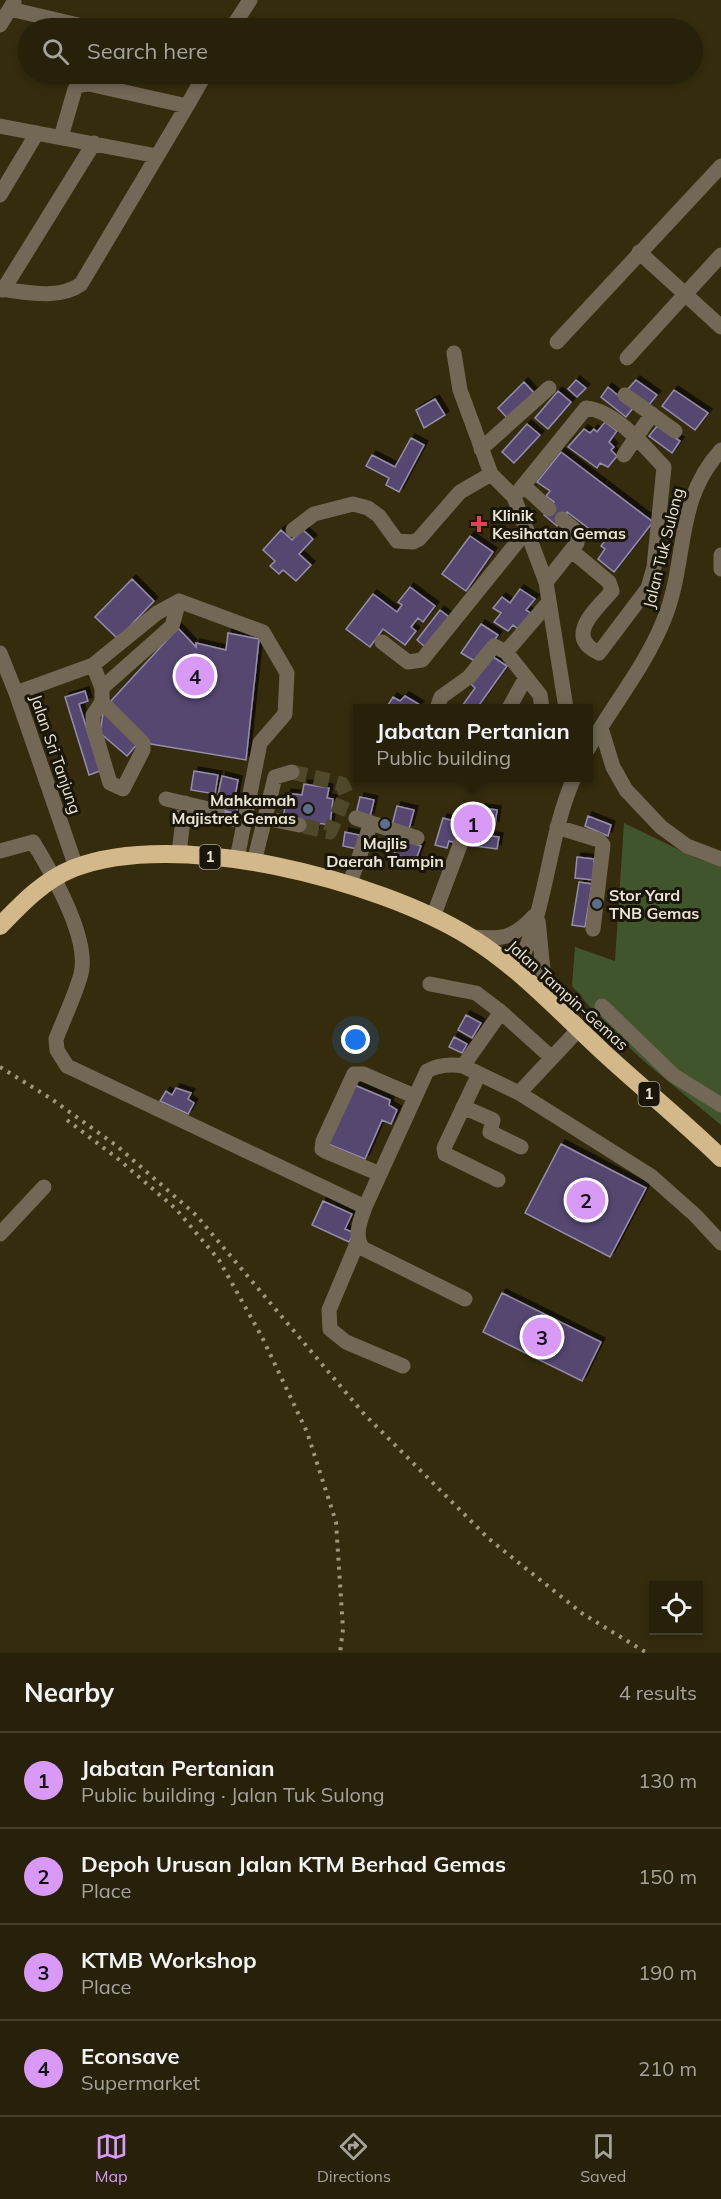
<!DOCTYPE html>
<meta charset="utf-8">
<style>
body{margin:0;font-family:Mulish,sans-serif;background:#342e18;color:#f1f3f6}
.controls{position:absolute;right:18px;bottom:18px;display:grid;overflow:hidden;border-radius:0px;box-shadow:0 3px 9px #0003}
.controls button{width:54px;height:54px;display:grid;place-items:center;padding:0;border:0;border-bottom:2px solid #443e2b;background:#28210a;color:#f1f3f6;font:30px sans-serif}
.you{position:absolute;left:356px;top:1040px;width:21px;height:21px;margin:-15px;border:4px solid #fff;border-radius:50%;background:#1a73e8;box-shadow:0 0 0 9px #1a73e833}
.badge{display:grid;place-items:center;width:39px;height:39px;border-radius:50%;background:#d99af7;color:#111;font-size:20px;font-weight:700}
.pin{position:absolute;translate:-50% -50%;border:3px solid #fff;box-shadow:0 2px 6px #0006}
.popup{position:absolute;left:353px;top:704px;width:240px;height:78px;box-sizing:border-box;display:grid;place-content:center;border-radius:0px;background:#28210a;filter:drop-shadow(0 2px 4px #0005);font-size:20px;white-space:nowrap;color:#a5a39c}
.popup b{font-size:22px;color:#f1f3f6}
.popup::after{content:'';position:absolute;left:50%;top:100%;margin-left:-12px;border:12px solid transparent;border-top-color:#28210a}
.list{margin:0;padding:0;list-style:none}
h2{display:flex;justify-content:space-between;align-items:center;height:78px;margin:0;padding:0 24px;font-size:26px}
h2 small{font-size:20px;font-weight:400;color:#a5a39c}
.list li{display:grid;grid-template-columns:39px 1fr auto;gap:18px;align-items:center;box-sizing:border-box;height:96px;padding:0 24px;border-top:2px solid #443e2b}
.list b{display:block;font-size:22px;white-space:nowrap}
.list p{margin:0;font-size:20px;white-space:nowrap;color:#a5a39c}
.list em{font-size:20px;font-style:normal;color:#a5a39c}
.icon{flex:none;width:33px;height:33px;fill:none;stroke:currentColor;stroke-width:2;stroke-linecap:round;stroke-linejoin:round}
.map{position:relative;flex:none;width:721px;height:1653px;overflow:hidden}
.search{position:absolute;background:#28210a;box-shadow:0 3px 9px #0003;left:18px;right:18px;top:18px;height:66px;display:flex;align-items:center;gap:15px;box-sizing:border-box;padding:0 21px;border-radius:33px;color:#a5a39c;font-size:22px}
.sheet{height:462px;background:#28210a}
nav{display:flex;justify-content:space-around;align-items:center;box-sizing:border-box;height:84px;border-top:2px solid #443e2b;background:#28210a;font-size:16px;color:#a5a39c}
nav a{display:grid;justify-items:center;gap:3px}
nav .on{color:#d99af7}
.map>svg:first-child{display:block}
.green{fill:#40552b}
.building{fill:#564771;stroke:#978cac;stroke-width:1.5;filter:url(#shadow)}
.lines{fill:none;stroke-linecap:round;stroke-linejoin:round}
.minor-tunnel{stroke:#50482b;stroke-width:15;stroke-dasharray:15 8;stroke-linecap:butt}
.minor{stroke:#736855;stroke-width:15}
.highway{stroke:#d3b889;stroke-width:18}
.rail{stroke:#9e9780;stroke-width:4;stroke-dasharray:3 6;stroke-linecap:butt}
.health-dot{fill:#e0444e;stroke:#191508;stroke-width:2}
.service-dot{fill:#5c6f8a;stroke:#191508;stroke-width:2}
.labels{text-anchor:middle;stroke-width:6;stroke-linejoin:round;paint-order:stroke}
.shield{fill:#191508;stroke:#aba695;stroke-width:1.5}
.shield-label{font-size:15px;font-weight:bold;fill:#e9e4d2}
.poi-label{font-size:16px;font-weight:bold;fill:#e9e4d2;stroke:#191508;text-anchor:start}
.street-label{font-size:16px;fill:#e9e4d2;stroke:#191508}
</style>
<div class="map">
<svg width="721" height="1653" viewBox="0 0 721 1653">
<defs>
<filter id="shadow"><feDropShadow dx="4" dy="-4" stdDeviation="0" flood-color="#0009"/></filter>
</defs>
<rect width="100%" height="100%" fill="#352c0d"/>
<path class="green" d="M624 823 696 858 721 866V1125L646 1063 607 1027 572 986 575 947 615 961Z"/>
<path class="building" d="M576 380 586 388 577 397 568 389Z
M636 380 657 395 648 406 627 390Z
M524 382 536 395 510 421 498 408Z
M608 387 633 408 626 417 601 397Z
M674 390 708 413 695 430 662 406Z
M558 391 571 402 548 429 535 418Z
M435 399 445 415 424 428 416 410Z
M605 422 617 431 609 442 614 447 611 450 617 456 608 467 600 463 597 468 568 447 584 429 590 433 594 429 597 432Z
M527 424 540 435 514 463 502 452Z
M657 426 680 441 672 453 649 436Z
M411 438 424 445 399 492 386 485 389 478 366 466 372 455 395 467Z
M561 452 653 522 614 572 598 559 605 549 601 546 605 541 567 512 557 526 544 515 554 502 546 496 550 491 537 482Z
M302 529 313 539 299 554 311 565 296 581 283 570 279 574 270 566 275 561 263 550 281 530 292 540Z
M470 536 493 552 466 591 442 574Z
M132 579 154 601 118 639 95 617Z
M410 587 435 606 423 622 418 618 411 627 416 631 405 645 383 629 370 647 346 629 373 594 397 612 402 605 398 602Z
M520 589 535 599 526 610 532 614 519 630 513 625 508 631 494 622 501 613 493 608 502 597 510 603Z
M440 610 449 617 426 648 417 640Z
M481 624 498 635 478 663 461 653Z
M178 628 196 647V643L226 650 228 633 259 639 246 760 151 744 136 728 138 743 127 756 100 733 103 713 110 702Z
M490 655 507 666 477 708H465L462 706 475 688 469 682Z
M85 691 88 701 79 704 100 771 89 775 65 697Z
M405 696 420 705 417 708H386L393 697 400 701Z
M194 771 218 775 215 794 191 790Z
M222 776 238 780 235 797 240 798 236 814 223 810 225 802 217 800Z
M304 784 329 788 327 798 333 799 330 825 317 823 315 832 298 829 283 819 287 793 302 795Z
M360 797 374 800 370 817 356 814Z
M397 806 414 810 409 829 392 825Z
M481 808 497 810 495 825 479 822Z
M225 812 236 815 233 826 222 823Z
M588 816 611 825 608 836 585 826Z
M443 818 462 823 456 843 449 841 447 848 435 845Z
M345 832 359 835 357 849 343 846Z
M470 834 499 837 497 849 468 845Z
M400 838 421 846 415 862 394 854Z
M577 857 594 859 593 880 575 878Z
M579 882 592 884 585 927 572 925Z
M466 1015 481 1023 472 1038 458 1030Z
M454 1037 467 1044 462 1053 449 1047Z
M352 1084 390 1100 389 1105 397 1110 391 1124 382 1120 365 1159 328 1144Z
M176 1088 191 1093 188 1099 194 1103 188 1114 160 1101 166 1091 172 1095Z
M561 1144 646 1188 610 1257 525 1213Z
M323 1201 352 1214 345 1229 354 1233 349 1242 312 1225Z
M502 1293 601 1342 582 1381 483 1332Z"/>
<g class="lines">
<path class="minor-tunnel" d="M292 772 342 784 346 793 330 832 299 825"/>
<path class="minor" d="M10 9 91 28
M0 25 14 2
M232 28 250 0
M0 126 157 156
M61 137 75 89 80 85 89 84 187 106
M0 195 37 133
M639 252 721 327
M0 289C25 292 60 300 81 284L187 106 205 74
M3 290 94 143
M557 342 721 166
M454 353 460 390 491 474 514 497 546 582 566 708
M627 358 721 255
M625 395 675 431
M481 449 549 388
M624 455 652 414
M524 486 549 509
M514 497 586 408C616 411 644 446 664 467L654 567 648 588 599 653C563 636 597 609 612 591L609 582 572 551
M293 530 314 514 353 504 368 508 379 516 397 541 413 542 419 539 460 492 491 474
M721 555V569
M546 582 577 543 573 528 562 519
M382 642 408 662 422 660 527 530
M506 652 540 695 542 708
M0 653 16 693 76 867
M93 665 102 688V702L93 715V726L110 783 123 789 143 750V743L102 702
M102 688 172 626 179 601
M16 693 93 665 157 613 179 601 263 632 287 673 285 714 260 743 237 859
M437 708 441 697 469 677 494 646 506 652 549 602
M509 708 525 679
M601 728 613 767 626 790 661 827 687 846 721 859
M588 749C612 706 644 668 663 622 689 560 673 503 721 450
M292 772 275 777 265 818 299 825
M166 799 217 811
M356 818 417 838
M557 827 599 840 603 845 593 929
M0 851 33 842C52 873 90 938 81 974 75 996 64 1018 56 1039L57 1050 67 1066 365 1207
M179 853 185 803
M254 862 265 818
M349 886 371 823
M433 917 469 821
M538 921C542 949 540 978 554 1003
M470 937C501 939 512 940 534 916
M516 970C548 910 547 839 574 778
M430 984 476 993 501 1012 552 1058
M602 1006 673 1075 721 1105
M463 1066 501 1012
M479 1074 444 1148 445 1154 498 1180
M519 1093 651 1176 695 1215 721 1243
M463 1107 493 1120 490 1132 521 1147
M380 1174 325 1151 322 1149 323 1141 354 1074H363L414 1096
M0 1234 44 1187
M358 1241 329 1310 330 1329 346 1342 403 1366
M465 1299 362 1248C354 1235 360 1221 365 1207L427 1071C438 1065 451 1064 463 1066L519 1093 579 1029"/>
<path class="highway" d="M0 926C22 903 44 880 74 868 177 828 378 880 470 937 520 968 560 1012 603 1052 642 1088 683 1121 721 1158"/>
<path class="rail" d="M0 1067 50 1098 117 1146 196 1215 364 1414 489 1539 583 1614 647 1653
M67 1120 117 1158 176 1209 219 1260 262 1337 307 1432 336 1522 343 1629 340 1653"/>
</g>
<path class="health-dot" d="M476 515h6v6h6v6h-6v6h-6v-6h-6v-6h6z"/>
<g class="service-dot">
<circle cx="308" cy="809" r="6"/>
<circle cx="385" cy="824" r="6"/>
<circle cx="597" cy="904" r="6"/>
</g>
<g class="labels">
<g class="shield">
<rect x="199.5" y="845" width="21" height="24" rx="4.5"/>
<rect x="638.5" y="1082" width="21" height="24" rx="4.5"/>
</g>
<g class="shield-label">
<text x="210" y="862">1</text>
<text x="649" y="1099">1</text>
</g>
<g class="poi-label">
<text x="492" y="521">Klinik<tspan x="492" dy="18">Kesihatan Gemas</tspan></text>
<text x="296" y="806" text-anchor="end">Mahkamah<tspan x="296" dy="18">Majistret Gemas</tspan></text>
<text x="385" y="849" text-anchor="middle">Majlis<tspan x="385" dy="18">Daerah Tampin</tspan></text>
<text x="609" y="901">Stor Yard<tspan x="609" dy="18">TNB Gemas</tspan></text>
</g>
<g class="street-label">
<text transform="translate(663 548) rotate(-76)" y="6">Jalan Tuk Sulong</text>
<text transform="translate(56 754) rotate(71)" y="6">Jalan Sri Tanjung</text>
<text transform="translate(568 995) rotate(42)" y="6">Jalan Tampin-Gemas</text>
</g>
</g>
</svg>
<div class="controls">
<button><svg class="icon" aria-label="locate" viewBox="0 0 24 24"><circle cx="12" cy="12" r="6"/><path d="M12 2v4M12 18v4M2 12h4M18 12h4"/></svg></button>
</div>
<div class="you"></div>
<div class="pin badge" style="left:473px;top:824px">1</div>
<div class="popup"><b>Jabatan Pertanian</b>Public building</div>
<div class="pin badge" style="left:586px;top:1200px">2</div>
<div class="pin badge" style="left:542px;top:1337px">3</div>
<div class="pin badge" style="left:195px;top:676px">4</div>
<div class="search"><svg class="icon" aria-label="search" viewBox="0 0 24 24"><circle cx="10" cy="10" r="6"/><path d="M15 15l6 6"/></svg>Search here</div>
</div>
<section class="sheet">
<h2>Nearby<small>4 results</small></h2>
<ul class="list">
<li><span class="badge">1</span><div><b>Jabatan Pertanian</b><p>Public building · Jalan Tuk Sulong</p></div><em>130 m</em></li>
<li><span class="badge">2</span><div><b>Depoh Urusan Jalan KTM Berhad Gemas</b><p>Place</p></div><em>150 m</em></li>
<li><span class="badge">3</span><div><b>KTMB Workshop</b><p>Place</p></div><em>190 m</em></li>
<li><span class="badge">4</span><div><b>Econsave</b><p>Supermarket</p></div><em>210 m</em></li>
</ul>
</section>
<nav>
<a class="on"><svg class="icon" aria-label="map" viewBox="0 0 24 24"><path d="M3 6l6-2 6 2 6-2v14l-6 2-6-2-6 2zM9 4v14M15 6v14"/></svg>Map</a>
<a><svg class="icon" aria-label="directions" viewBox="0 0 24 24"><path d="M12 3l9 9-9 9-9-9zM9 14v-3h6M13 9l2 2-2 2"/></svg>Directions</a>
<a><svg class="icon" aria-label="saved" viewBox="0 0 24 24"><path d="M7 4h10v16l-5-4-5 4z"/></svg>Saved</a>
</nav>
